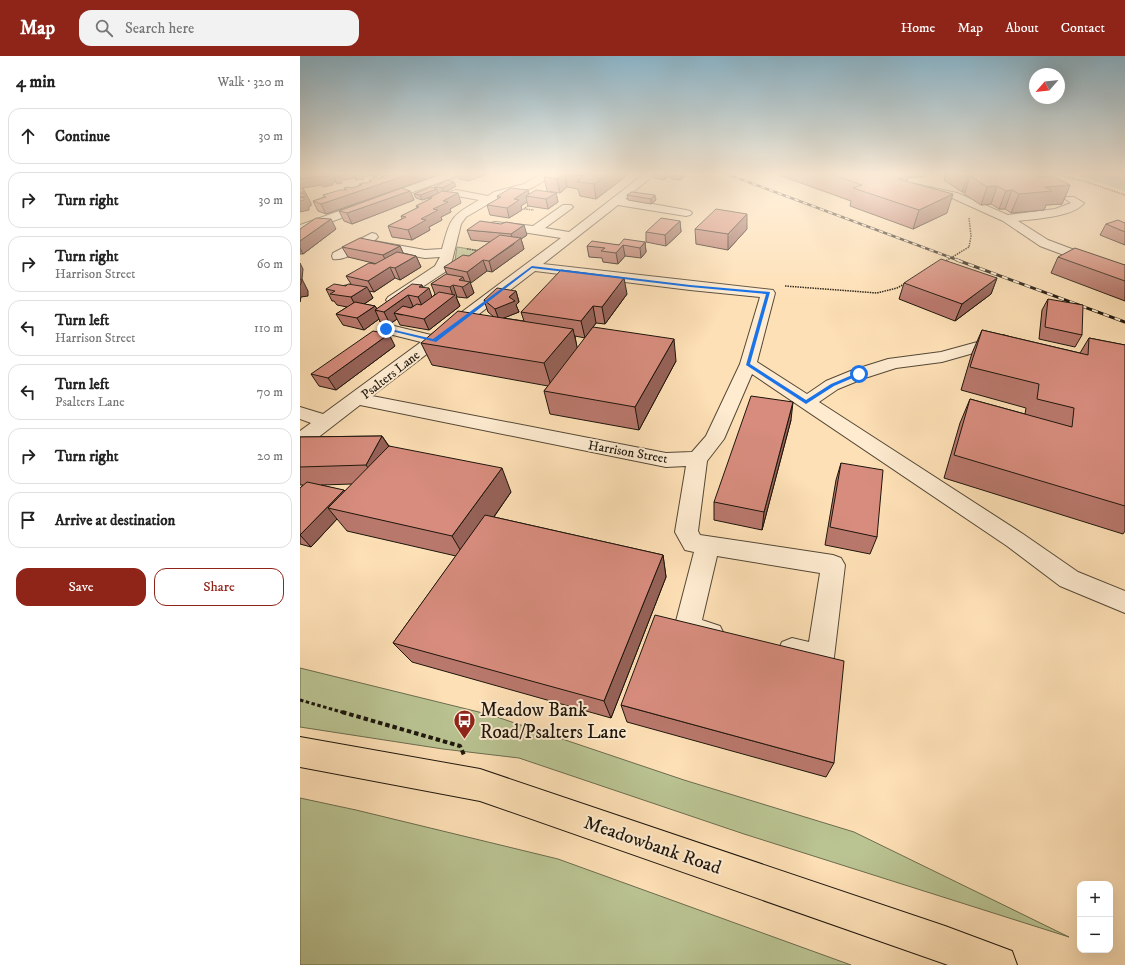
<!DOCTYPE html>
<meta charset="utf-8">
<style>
body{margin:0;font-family:"IM FELL DW Pica",serif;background:#f2f2f2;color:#222}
.controls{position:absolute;right:12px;bottom:12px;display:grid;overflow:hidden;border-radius:8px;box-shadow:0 4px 16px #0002}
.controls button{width:36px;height:36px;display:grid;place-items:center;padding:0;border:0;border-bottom:1px solid #e0e0e0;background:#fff;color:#222;font:20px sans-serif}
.compass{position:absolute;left:729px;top:12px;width:36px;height:36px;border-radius:50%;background:#fff;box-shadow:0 4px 16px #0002;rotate:242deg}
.stop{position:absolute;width:12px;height:12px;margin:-9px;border:3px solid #1a73e8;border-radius:50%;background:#fff}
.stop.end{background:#1a73e8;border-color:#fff;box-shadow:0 1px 4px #0008}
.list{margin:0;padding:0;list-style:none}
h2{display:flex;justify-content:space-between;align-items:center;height:52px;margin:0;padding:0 16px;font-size:17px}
h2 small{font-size:13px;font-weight:400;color:#767676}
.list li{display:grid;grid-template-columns:26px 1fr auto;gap:12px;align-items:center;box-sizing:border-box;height:56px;margin:0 8px 8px;padding:0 8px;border:1px solid #e0e0e0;border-radius:12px}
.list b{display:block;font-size:15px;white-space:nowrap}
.list p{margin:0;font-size:13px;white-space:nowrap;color:#767676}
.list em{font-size:13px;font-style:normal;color:#767676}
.actions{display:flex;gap:8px;padding:12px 16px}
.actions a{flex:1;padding:9px 0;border:1px solid #8f2418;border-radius:12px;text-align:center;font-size:14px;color:#8f2418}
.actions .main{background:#8f2418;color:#fff}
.icon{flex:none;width:22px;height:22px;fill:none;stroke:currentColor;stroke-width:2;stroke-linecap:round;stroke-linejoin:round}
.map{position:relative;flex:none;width:825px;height:909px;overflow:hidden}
header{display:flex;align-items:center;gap:24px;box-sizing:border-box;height:56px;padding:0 20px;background:#8f2418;color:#fff}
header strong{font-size:19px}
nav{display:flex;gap:22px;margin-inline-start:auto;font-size:14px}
.search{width:280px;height:36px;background:#f2f2f2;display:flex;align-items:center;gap:10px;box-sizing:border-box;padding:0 14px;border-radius:12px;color:#767676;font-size:15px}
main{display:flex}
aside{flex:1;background:#fff}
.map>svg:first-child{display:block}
.green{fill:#bac392;stroke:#6c6c4f}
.water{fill:#a1bea9;stroke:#6c7a6a}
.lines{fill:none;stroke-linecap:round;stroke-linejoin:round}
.canal{fill:#a1bea9;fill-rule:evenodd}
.minor-casing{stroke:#554836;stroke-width:2}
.major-casing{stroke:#1d150c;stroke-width:2}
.path-far2{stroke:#1d150c;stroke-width:1.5;stroke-dasharray:1.5 1;stroke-linecap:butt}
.path-far1{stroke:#1d150c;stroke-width:3;stroke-dasharray:3.5 2.5;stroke-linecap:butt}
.path{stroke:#1d150c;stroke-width:4;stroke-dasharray:4.5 3;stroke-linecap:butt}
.minor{fill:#feebd0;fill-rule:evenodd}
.major{fill:#fee0b6;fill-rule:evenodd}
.rail-far1-casing{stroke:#1d150c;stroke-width:2.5}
.rail-casing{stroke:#1d150c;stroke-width:3}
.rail-far1{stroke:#feebd0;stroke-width:1.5;stroke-dasharray:4.5;stroke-linecap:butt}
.rail{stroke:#feebd0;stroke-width:2;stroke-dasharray:6;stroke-linecap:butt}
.path-bridge{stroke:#1d150c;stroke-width:1.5;stroke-dasharray:1.5 1;stroke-linecap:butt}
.wall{fill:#b9786c;stroke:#1d150c;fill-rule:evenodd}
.shaded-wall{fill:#966258;stroke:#1d150c}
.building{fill:#d78c7d;stroke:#1d150c}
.route{fill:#1a73e8}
.labels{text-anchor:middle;stroke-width:4;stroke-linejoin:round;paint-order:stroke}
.far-street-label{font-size:13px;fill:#1d150c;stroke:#feebd0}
.near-poi-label{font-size:19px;fill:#1d150c;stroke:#feebd0;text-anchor:start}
.near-street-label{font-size:19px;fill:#1d150c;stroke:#feebd0}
</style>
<header>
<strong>Map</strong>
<div class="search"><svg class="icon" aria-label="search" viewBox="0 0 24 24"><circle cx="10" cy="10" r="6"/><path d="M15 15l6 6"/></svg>Search here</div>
<nav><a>Home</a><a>Map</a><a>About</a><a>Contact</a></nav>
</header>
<main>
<aside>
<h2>4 min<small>Walk · 320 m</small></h2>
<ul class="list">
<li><svg class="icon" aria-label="ahead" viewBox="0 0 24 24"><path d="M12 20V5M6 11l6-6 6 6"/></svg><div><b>Continue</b></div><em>30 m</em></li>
<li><svg class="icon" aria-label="right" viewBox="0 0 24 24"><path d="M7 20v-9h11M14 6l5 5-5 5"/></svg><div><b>Turn right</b></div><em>30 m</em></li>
<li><svg class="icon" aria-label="right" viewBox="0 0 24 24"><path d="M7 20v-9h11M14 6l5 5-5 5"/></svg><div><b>Turn right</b><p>Harrison Street</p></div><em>60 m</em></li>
<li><svg class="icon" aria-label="left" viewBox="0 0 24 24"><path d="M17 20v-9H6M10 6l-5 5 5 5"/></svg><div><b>Turn left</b><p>Harrison Street</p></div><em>110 m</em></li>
<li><svg class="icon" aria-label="left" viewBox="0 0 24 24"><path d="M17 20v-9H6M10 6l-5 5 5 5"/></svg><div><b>Turn left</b><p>Psalters Lane</p></div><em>70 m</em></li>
<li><svg class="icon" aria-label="right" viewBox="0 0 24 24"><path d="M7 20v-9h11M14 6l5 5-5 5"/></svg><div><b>Turn right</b></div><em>20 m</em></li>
<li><svg class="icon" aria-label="arrive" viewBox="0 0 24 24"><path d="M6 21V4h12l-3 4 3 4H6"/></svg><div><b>Arrive at destination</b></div></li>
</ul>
<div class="actions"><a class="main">Save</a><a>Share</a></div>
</aside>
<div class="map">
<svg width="825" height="909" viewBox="0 0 825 909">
<rect width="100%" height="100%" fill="#fee0b6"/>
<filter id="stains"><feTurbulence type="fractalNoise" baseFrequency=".005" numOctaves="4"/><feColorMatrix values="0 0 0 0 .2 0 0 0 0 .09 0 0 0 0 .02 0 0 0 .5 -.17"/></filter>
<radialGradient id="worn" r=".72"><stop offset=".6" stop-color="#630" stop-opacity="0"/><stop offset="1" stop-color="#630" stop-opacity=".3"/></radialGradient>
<path class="green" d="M157 191 189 196 154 211Z
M0 612 191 659 384 724 554 776 769 881 444 778 219 702 143 693 0 671Z
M0 742 56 754 258 803 551 909H0Z"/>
<path class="water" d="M802 119 825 123V133L799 125 797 121Z"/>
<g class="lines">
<path class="canal" d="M779 118H797L825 127V135L781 120Z"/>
<defs>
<path id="minor" d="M25 118H46L41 121 0 129V123Z
M143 118H158L157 120 0 177V169Z
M241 118H275L279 121 274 124H245L232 132 202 140 166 161 161 168 152 205 145 216 98 247 93 248 88 247 86 244 88 241 135 210 140 201 125 202 73 193 68 190C58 195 44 205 33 203L32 200 33 197 72 177 76 178 78 181 74 185 125 194 142 193C151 161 150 161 179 144L152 139 151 137 152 135 156 134 188 140 194 136 224 128Z
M344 118H355L325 143 386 154 390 155 392 157 390 159 386 160 318 149 243 208 473 234 475 237 457 306 507 338 526 325 553 314 588 303 641 296 703 279 709 281 711 284 709 287 642 306 596 312 565 322 538 333 519 346 723 478 778 516 825 535V557L760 530 707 490 452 318 424 383 407 405 398 475 400 479 533 499 541 502 545 509 534 601 530 610 520 614 482 604 478 595 482 586 492 582 509 586 520 517 417 500 402 564 420 570 424 578 420 586 411 590 378 581 374 573 394 496 385 494 375 476 386 410 366 411 60 349 7 390 0 392V375L11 367 0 363V351L23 358 121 286 81 276 78 273 81 270 86 268 131 279 261 182 222 176 195 174 191 173 189 170 191 167 195 166 233 170 263 149H271L273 151 271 153 245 172 269 176ZM235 215 390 234 460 241 440 308 406 380 392 396 366 397 72 340Z
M565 118H580L592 123 657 137 708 159 755 153 771 147 765 143 766 141H774L784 147C774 161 734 163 718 165L748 184 825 213V222L740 190 703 165 650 141 585 127 566 120Z"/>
<path id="major" d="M0 681 180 713 645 870 712 895 717 909H648L180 745 0 711Z"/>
</defs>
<use href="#minor" class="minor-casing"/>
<use href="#major" class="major-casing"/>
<path class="path-far2" d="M754 118 784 125 825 139
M230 148 224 153 234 154
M669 162 671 180 669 191
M167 193 180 195
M485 230 577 237 597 232 606 227"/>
<path class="path-far1" d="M0 644 45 657"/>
<path class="path" d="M42 656 160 690 164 699"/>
<use href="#minor" class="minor"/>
<use href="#major" class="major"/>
<defs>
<path id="rail-far1" d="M427 118 660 205"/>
<path id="rail" d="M657 204 825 266"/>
</defs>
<use href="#rail-far1" class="rail-far1-casing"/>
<use href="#rail" class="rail-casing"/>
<use href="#rail-far1" class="rail-far1"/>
<use href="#rail" class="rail"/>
<path class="path-bridge" d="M644 206 669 191"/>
</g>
<path class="wall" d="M39 118H77L78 120 73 121 71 119 63 121 64 123 56 124 55 122 43 124Z
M93 118H141L26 158 18 155 13 145 24 141 23 139 45 134 44 132H52L59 130V128L67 127 70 126 69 124 79 123 82 122 81 121 89 120Z
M157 118H187L168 125 159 123Z
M249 118H325V121L296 143 280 140 278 133 267 131 260 137 247 135 244 121Z
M354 118H386V119L381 124 372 123 371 121H367L364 124 354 122Z
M476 118H625V120L608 122 607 126 647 157 613 173 550 150 551 145Z
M645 118H732L737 121 770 129 762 148 746 149 744 154 711 157 705 153H699L691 148 681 149 664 138 665 136H662L644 124Z
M156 130 146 135 161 147 150 153 151 156 141 161 142 164 129 171 130 174 112 184 92 181 88 170 102 163 101 160 117 152 116 150 130 143 129 142 122 144 116 142 114 138 135 132 134 131Z
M228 134 229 138 256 137 258 146 248 153 228 150 227 146 221 150 222 154 209 162 190 159 187 149 198 143 197 140Z
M110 135 114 144 52 168 44 165 39 155Z
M332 136 356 144 351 148 328 144 327 139Z
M380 165 381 176 366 190 346 186V176Z
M825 167V189L800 179 806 168Z
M0 173H36L3 198H0Z
M395 173H447L428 194 396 188Z
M167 174 227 179 221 183 224 193 192 216 187 215 170 227 174 237 167 242 157 241H156L160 250 129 274 100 269 97 263 90 268 80 266 79 263 64 274 43 269 36 258 47 251 37 249 34 245H32L26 233 51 228 46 220 77 208 48 201 42 191 100 190 103 197 116 200 121 211 100 224 95 222 74 236 69 235 73 242 64 248 75 250 77 253 122 229 123 232 132 241 135 238 131 228 147 218 144 211 169 200 190 186 171 184Z
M345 186 346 196 341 202 325 200 318 208 303 206 302 202 289 201 287 190 319 189Z
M758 201 825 209V245L751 217Z
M697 222 691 238 655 265 599 243 604 227Z
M216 235 219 246 216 249 219 256 203 262 224 265 221 256 327 238 305 268 296 267 285 282 275 280 277 292 376 305 339 374 250 358 244 335 248 330 132 309 121 287 194 261 188 256 184 244Z
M748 243 782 279 775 291 739 283 742 254Z
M682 274 780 297 789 282 825 289V475L823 478 644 422 660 367 670 343 725 358 726 352 661 334 672 297Z
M95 290 36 334 19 330 11 318Z
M491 364 462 474 414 464V446Z
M82 380 89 390 211 436 194 461 363 499 366 521 311 662 112 606 93 587 156 500 47 475 37 463 11 491 0 488V432L3 429H0V381ZM52 428 45 435 21 429Z
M541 407 577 481 570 498 525 489 536 424Z
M321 649 534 707 526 721 327 666Z"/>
<path class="shaded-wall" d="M28 118H33L36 126 33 127V129L23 131 22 129 3 132 11 147V150H9V154L0 156V123Z
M38 118 42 127 37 128 33 119Z
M40 118H53L55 122 43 124Z
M54 118H71V119L63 121 64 123 56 124Z
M72 118H77L78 120 73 121Z
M110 118H141L26 158 21 148Z
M166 118H187L168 125Z
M264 118H265L267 131 260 137 257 123Z
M308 118H325V121L296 143 294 128Z
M364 118H367V121L364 124Z
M380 118H386V119L381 124Z
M603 118H625V120L608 122 605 137 598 123Z
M668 118H677L675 123 670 120 665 136H662Z
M154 126 156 130 144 137 142 132Z
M770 129 762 148 746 149 744 154 711 157 719 138 745 131Z
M697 130 691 148 681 149 687 131Z
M137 133 138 138 122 144 120 139Z
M228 134 229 141 226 140 227 146 221 150 222 154 209 162 207 152 214 143Z
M712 134 705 153H699L706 135Z
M110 135 114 144 52 168 47 157Z
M158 137 161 147 150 153 151 156 141 161 142 164 129 171 130 174 112 184 108 174 143 145Z
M256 137 258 146 248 153 246 143Z
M653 138 647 157 613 173 619 154Z
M355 139 356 144 351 148V143Z
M447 158V173L428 194V178Z
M31 163 36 173 3 198 0 192V185Z
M380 165 381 176 366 190 365 179Z
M224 169 227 179 221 183 224 193 192 216 189 205 214 188 211 178Z
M345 186 346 196 341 202 340 192Z
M323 189 325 200 318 208 316 197Z
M100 190 105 201 88 210 83 199Z
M116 200 121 211 100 224 95 212Z
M183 204 187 215 171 227 167 216Z
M0 207 3 213 2 223 8 235V240L1 241 0 246Z
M90 211 95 222 74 236 68 225Z
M163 221 166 229 170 226 174 237 167 242 159 224Z
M324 222 327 238 305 268 302 251Z
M697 222 691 238 655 265 662 248Z
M122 229 124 236 129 232 133 244 123 252 118 241 119 231Z
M153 229 157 241H156L160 250 129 274 124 263 153 240 150 231Z
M67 231 73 242 57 253 51 241Z
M216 235 219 246 216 249 219 256 199 264 195 253Z
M108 239 113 250 102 259 94 257 97 263 90 268 84 256Z
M75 250 78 255 75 254 79 263 64 274 57 262Z
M293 250 296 267 285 282 281 265Z
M273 273 278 295 251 330 244 307Z
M89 278 95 290 36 334 28 322Z
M374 283 376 305 339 374 335 351Z
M493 346 491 364 462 474 464 456Z
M82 380 93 397 78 427 66 409Z
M202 412 211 436 165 502 152 480Z
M44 434 54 446 28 452 37 463 11 491 0 479Z
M363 499 366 521 311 662 304 645Z"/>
<path class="building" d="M0 118H28L29 120 18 121V120L0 123Z
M93 118H110L21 148 13 145 26 141 23 139 40 134H47L44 132 48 131 52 132 62 129 59 128 63 127H67L72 125 69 124 76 122 79 123 84 121H81L84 119 89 120Z
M249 118H264L257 123 244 121Z
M270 118H308L294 128 277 126 280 124H278L284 120Z
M530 118H607L609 119 598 123 653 138 619 154 553 132 562 129Z
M678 118H732L737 121 752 120 770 129 745 131 752 135 719 138 712 134 706 135 697 130 687 131 670 120 680 119Z
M147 124 154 126 142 132 134 131Z
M131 131 137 133 120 139 114 138Z
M3 132V137H0V133Z
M102 132 110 135 47 157 39 155Z
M211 132 228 134 214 143 219 144 207 152 187 149 201 141 197 140Z
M236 134 256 137 246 143 226 140Z
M142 135 158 137 143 145 148 146 133 153 138 154 121 163 126 164 108 174 88 170 106 161 101 160 119 151 116 150 132 142H129Z
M332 136 355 139 351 143 327 139Z
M0 138H6V140L0 141Z
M4 141V144L0 145V142Z
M416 153 447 158 428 178 395 173Z
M16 162 31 163 0 185V173Z
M361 162 380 165 365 179 346 176Z
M818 164 825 167V176L806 168Z
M180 165 201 168 206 166 224 169 211 178 167 174Z
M200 179 221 182 189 205 183 204 167 216 144 211 163 199 169 200Z
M60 182 100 190 83 199 42 191Z
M324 183 345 186 340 192 323 189 316 197 301 195 305 192 287 190 292 185 319 189Z
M775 192 825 209V225L758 201Z
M97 196 116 200 95 212 90 211 68 225 46 220 69 207 75 208Z
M641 203 697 222 662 248 604 227Z
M261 214 324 222 302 251 293 250 281 265 221 256Z
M146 218 163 221 159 224 170 226 163 231 153 229 150 231 131 228Z
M2 223 1 228 0 229V224Z
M34 228 46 230 48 228 67 231 51 241 30 238 35 235 26 233Z
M112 228 122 229 119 231 129 232 118 241 108 239 84 256 75 254Z
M197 232 216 235 209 241 215 245 195 253 184 244Z
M139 236 155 239 124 263 94 257 103 250 111 252 117 248 121 249Z
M748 243 783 249 782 279 745 271Z
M55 246 75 250 57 262 36 258Z
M158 255 273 273 244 307 121 287Z
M293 271 374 283 335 351 244 335Z
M682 274 788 299 789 282 825 289V450L654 399 670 343 772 371 774 352 737 343 739 328 670 311Z
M73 275 89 278 28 322 11 318Z
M451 340 493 346 464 456 414 446Z
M82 380 66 409 0 411V381Z
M89 390 202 412 152 480 28 452Z
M541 407 583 414 577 481 530 471Z
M7 426 44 434 0 479V432Z
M185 459 363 499 304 645 93 587Z
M355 559 544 605 534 707 321 649Z"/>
<linearGradient id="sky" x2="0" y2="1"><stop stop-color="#8bb8cf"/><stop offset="0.48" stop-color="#fff1de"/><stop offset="1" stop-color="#fff1de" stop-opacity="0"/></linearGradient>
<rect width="825" height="245" fill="url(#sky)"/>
<path class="route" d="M232 210 390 229 470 236 450 308 506 344 531 328 557 317 562 318 534 330 506 348 446 309 466 238 390 231 232 212 136 286 83 273 86 272 133 283Z"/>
<defs>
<symbol id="bus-pin" viewBox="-11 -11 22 30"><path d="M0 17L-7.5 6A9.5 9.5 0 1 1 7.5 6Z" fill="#8f2418" stroke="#feebd0"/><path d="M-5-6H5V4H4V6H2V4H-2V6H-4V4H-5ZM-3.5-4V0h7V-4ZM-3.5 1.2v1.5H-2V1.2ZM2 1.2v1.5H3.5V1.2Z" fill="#fff"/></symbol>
</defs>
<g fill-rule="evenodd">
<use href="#bus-pin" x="152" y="652" width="25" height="34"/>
</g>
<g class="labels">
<g class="far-street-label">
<text transform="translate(90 318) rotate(-38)" y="5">Psalters Lane</text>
<text transform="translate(328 395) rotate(10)" y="5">Harrison Street</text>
</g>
<g class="near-poi-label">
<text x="180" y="660">Meadow Bank<tspan x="180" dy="22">Road/Psalters Lane</tspan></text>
</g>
<g class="near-street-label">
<text transform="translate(353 788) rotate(19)" y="7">Meadowbank Road</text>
</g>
</g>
<rect width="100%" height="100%" filter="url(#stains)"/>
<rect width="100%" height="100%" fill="url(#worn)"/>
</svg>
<div class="controls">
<button>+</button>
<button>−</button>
</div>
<svg class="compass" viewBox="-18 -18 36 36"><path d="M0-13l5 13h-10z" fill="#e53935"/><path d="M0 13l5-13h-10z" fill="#767676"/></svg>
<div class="stop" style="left:559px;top:318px"></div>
<div class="stop end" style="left:86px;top:273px"></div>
</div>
</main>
